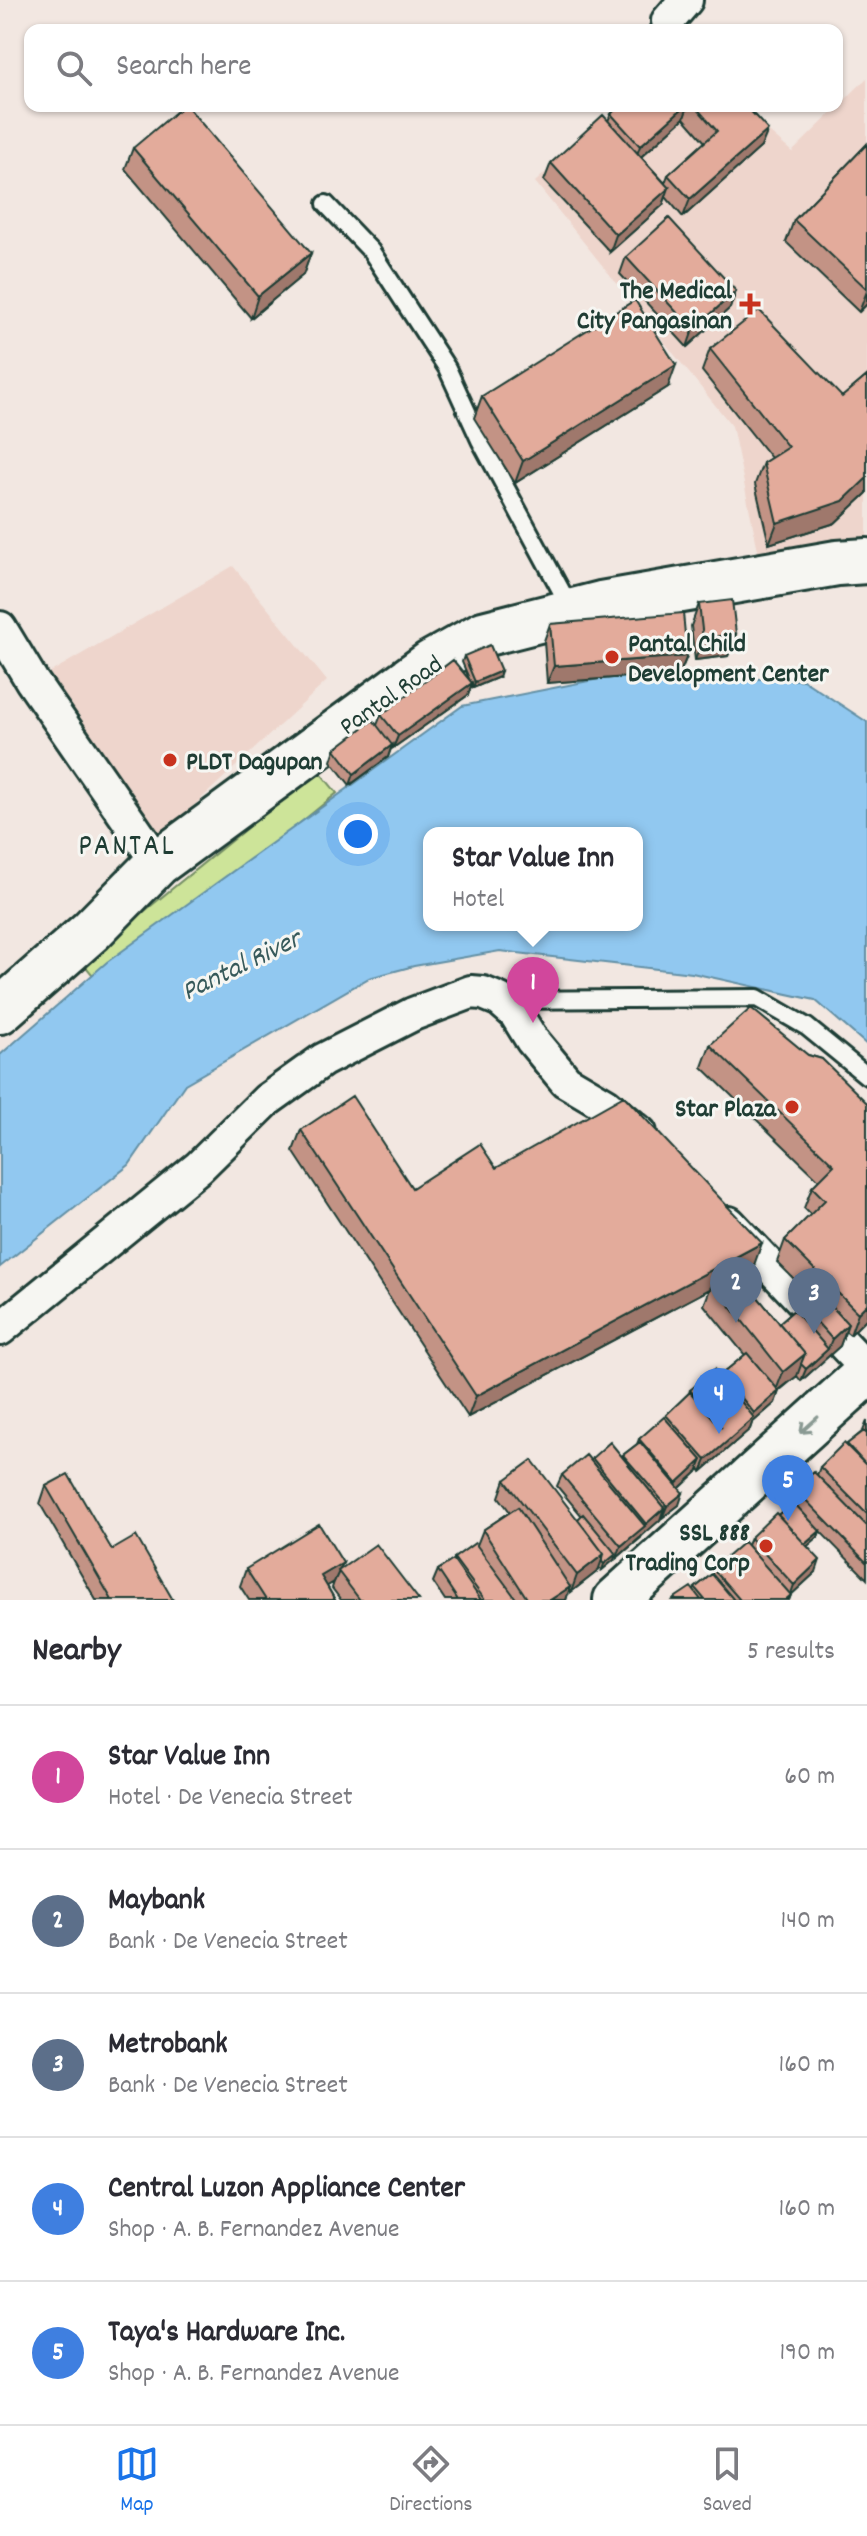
<!DOCTYPE html>
<meta charset="utf-8">
<style>
body{margin:0;font-family:Dekko,sans-serif;background:#f2f2f3;color:#2b2b33}
.you{position:absolute;left:358px;top:834px;width:28px;height:28px;margin:-20px;border:6px solid #fff;border-radius:50%;background:#1a73e8;box-shadow:0 0 0 12px #1a73e833}
.badge{display:grid;place-items:center;width:52px;height:52px;border-radius:50%;background:#1a73e8;color:#fff;font-size:26px;font-weight:700}
.pin{position:absolute;translate:-50% -66px;filter:drop-shadow(0 2px 4px #0008)}
.pin::after{content:'';position:absolute;top:42px;width:28px;height:24px;background:inherit;clip-path:polygon(0 0,100% 0,50% 100%)}
.popup{position:absolute;left:423px;top:827px;width:220px;height:104px;box-sizing:border-box;display:grid;place-content:center;border-radius:16px;background:#fff;filter:drop-shadow(0 2px 6px #0005);font-size:26px;white-space:nowrap;color:#7c7c81}
.popup b{font-size:30px;color:#2b2b33}
.popup::after{content:'';position:absolute;left:50%;top:100%;margin-left:-16px;border:16px solid transparent;border-top-color:#fff}
.list{margin:0;padding:0;list-style:none}
h2{display:flex;justify-content:space-between;align-items:center;height:104px;margin:0;padding:0 32px;font-size:34px}
h2 small{font-size:26px;font-weight:400;color:#7c7c81}
.list li{display:grid;grid-template-columns:52px 1fr auto;gap:24px;align-items:center;box-sizing:border-box;height:144px;padding:0 32px;border-top:2px solid #e1e1e2}
.list b{display:block;font-size:30px;white-space:nowrap}
.list p{margin:0;font-size:26px;white-space:nowrap;color:#7c7c81}
.list em{font-size:26px;font-style:normal;color:#7c7c81}
.icon{flex:none;width:44px;height:44px;fill:none;stroke:currentColor;stroke-width:2;stroke-linecap:round;stroke-linejoin:round}
.map{position:relative;flex:none;width:867px;height:1600px;overflow:hidden}
.search{position:absolute;background:#fff;box-shadow:0 2px 6px #0004;left:24px;right:24px;top:24px;height:88px;display:flex;align-items:center;gap:20px;box-sizing:border-box;padding:0 28px;border-radius:16px;color:#7c7c81;font-size:30px}
.sheet{height:824px;background:#fff}
nav{display:flex;justify-content:space-around;align-items:center;box-sizing:border-box;height:112px;border-top:2px solid #e1e1e2;background:#fff;font-size:22px;color:#7c7c81}
nav a{display:grid;justify-items:center;gap:4px}
nav .on{color:#1a73e8}
.map>svg:first-child{display:block}
.built{fill:#eed5cc}
.green{fill:#cde499;stroke:#769066;stroke-width:2}
.water{fill:#91c8f0;stroke:#6390a5;stroke-width:2;fill-rule:evenodd}
.lines{fill:none;stroke-linecap:round;stroke-linejoin:round}
.lane-casing{stroke:#1f3d34;stroke-width:22}
.street-casing{stroke:#1f3d34;stroke-width:38}
.secondary-casing{stroke:#1f3d34;stroke-width:50}
.primary-casing{stroke:#1f3d34;stroke-width:50}
.lane{stroke:#f6f6f2;stroke-width:16}
.street{stroke:#f6f6f2;stroke-width:32}
.secondary{stroke:#f6f6f2;stroke-width:44}
.primary{stroke:#f6f6f2;stroke-width:44}
.wall{fill:#c39385;stroke:#1f3d34;stroke-width:2;fill-rule:evenodd}
.shaded-wall{fill:#9f786c;stroke:#1f3d34;stroke-width:2}
.building{fill:#e3ab9b;stroke:#1f3d34;stroke-width:2}
.oneway{stroke:#8a9a93}
.poi-dot{fill:#c8321e;stroke:#f6f6f2;stroke-width:3}
.labels{text-anchor:middle;stroke-width:6;stroke-linejoin:round;paint-order:stroke}
.poi-label{font-size:26px;font-weight:bold;fill:#1f3d34;stroke:#f6f6f2;text-anchor:end}
.street-label{font-size:26px;fill:#1f3d34;stroke:#f6f6f2}
.water-label{font-size:28px;font-style:italic;fill:#36595a;stroke:#f6f6f2}
.quarter-label{font-size:30px;letter-spacing:2px;fill:#1f3d34;stroke:#f6f6f2}
</style>
<div class="map">
<svg width="867" height="1600" viewBox="0 0 867 1600">
<rect width="100%" height="100%" fill="#f2e7e1"/>
<filter id="ink" filterUnits="userSpaceOnUse"><feTurbulence type="fractalNoise" baseFrequency=".0125" numOctaves="2"/><feDisplacementMap in="SourceGraphic" scale="16" xChannelSelector="R" yChannelSelector="G"/><feConvolveMatrix kernelMatrix="1 2 1 2 8 2 1 2 1" color-interpolation-filters="sRGB"/></filter>
<g filter="url(#ink)">
<path class="built" d="M867 78V557L759 555 732 426 535 182 620 106H739L792 152Z
M233 566 327 681 158 839 37 680Z"/>
<path class="green" d="M318 770 337 793 101 985 82 962Z"/>
<path class="water" d="M614 676 803 680 867 722V1045L815 1000 692 973 500 951 414 966 369 978 185 1084 129 1165 0 1267V1055L107 962 462 706ZM429 833H637V925H429Z"/>
<g class="lines">
<defs>
<path id="lane" d="M326 204 371 251 447 368 480 440 571 609
M502 1000 757 998 807 1027 867 1076"/>
<path id="street" d="M668 21 686 0
M0 628 32 681 158 863
M729 1223 867 1369
M0 1329 199 1167 267 1100 323 1060 413 1014 471 992 483 993 500 1000 516 1014 532 1040 566 1081 605 1104 640 1133"/>
<path id="secondary" d="M0 1011 91 931 158 863 431 663 483 634 601 604 837 563 867 561"/>
<path id="primary" d="M616 1600 867 1373"/>
</defs>
<use href="#lane" class="lane-casing"/>
<use href="#street" class="street-casing"/>
<use href="#secondary" class="secondary-casing"/>
<use href="#primary" class="primary-casing"/>
<use href="#lane" class="lane"/>
<use href="#street" class="street"/>
<use href="#secondary" class="secondary"/>
<use href="#primary" class="primary"/>
</g>
<path class="wall" d="M619 106H746L761 147 683 217 666 197 663 205 610 252 544 181 551 163 608 121 611 114ZM684 118 705 142 668 175 665 183 641 157Z
M867 144V304L859 312 786 242 794 220Z
M133 148 311 253 303 275 251 318 125 169Z
M626 257 736 291 730 308 687 347 620 274Z
M710 349 842 397 867 376V493L835 523 769 544 755 484 763 463 771 458 702 371Z
M668 387 515 483 474 418 482 396Z
M699 604 736 634 728 656 695 660 691 626Z
M550 624 687 656 680 673 547 683 544 641Z
M464 656 499 677 473 688 472 684 468 695 393 748 392 746 388 757 350 785 331 761 335 749 377 725 381 715 470 681 462 662Z
M710 1045 808 1055 822 1059 867 1318 850 1335 845 1331 840 1346 801 1381 797 1376 779 1391 775 1403 752 1423 750 1429 701 1472 699 1468 697 1472 679 1489V1505L662 1518 661 1517 660 1520 642 1535 641 1538 617 1558 615 1556 614 1560 602 1570 599 1568 598 1571 571 1592 569 1590 566 1600H445L433 1582 438 1570 454 1560V1558L477 1545 483 1530 510 1512 499 1497 505 1480 578 1519 582 1516 557 1486 562 1475 591 1461 592 1458 623 1457V1455L637 1444 639 1439 665 1418 666 1415 689 1393 690 1390 721 1377 722 1374 745 1355 704 1305 710 1289 468 1417 293 1151 301 1130 412 1188 496 1168 754 1265 738 1274 779 1323 794 1310 797 1300 806 1291 777 1262 785 1240 811 1215 804 1208 812 1187 819 1180 702 1067Z
M867 1421V1579L820 1531 818 1537 807 1546 816 1572 791 1595 789 1600H673L694 1591 695 1588 711 1575 713 1569 747 1545 750 1538 792 1503 791 1501 795 1489 817 1475 820 1467 863 1431Z
M46 1486 112 1550 173 1600H96L40 1504Z
M246 1569H340L419 1600H341L332 1588 334 1582 327 1586 335 1600H249L240 1586Z"/>
<path class="shaded-wall" d="M685 106H688L684 118 634 163 640 146Z
M768 130 761 147 683 217 690 199Z
M669 188 663 205 610 252 616 235Z
M311 253 303 275 251 318 258 296Z
M736 291 730 308 687 347 693 330Z
M867 291V304L859 312Z
M676 365 668 387 515 483 523 461Z
M867 478V493L835 523 769 544 777 523Z
M736 634 728 656 695 660 703 638Z
M687 656 680 673 547 683 554 666Z
M501 671 499 677 473 688 475 682Z
M472 683 468 695 393 748 398 736Z
M392 745 388 757 350 785 354 774Z
M762 1243 754 1265 715 1286 712 1283 710 1289 468 1417 476 1396Z
M867 1304V1318L850 1335 858 1313Z
M848 1324 840 1346 801 1381 806 1369 828 1349 832 1339Z
M805 1354 797 1376 775 1393 783 1372Z
M779 1391 775 1403 752 1423 750 1429 701 1472 706 1460 752 1419 754 1413Z
M702 1460 697 1472 673 1494 677 1483Z
M683 1493 679 1505 662 1518 667 1506Z
M664 1508 660 1520 617 1558 621 1546Z
M820 1531 818 1537 802 1551 804 1545Z
M604 1554 598 1571 571 1592 577 1575Z
M616 1554 614 1560 602 1570 604 1564Z
M820 1560 816 1572 791 1595 789 1600H785L790 1596 794 1585Z
M343 1563 334 1582 314 1594 321 1576Z
M570 1587 566 1600H550Z"/>
<path class="building" d="M183 106H187L311 253 258 296 133 148Z
M619 106H685L640 146 611 114Z
M695 106H746L768 130 690 199 668 175 717 131Z
M603 115 669 188 616 235 551 163Z
M867 144V289L794 220Z
M669 218 736 291 693 330 626 257Z
M635 300 676 365 523 461 482 396Z
M759 310 842 397 867 376V478L843 501 777 523 763 463 788 447 710 349Z
M732 600 736 634 703 638 699 604Z
M683 613 687 656 554 666 550 624Z
M490 645 501 671 475 682 464 656Z
M453 660 472 683 398 736 381 715Z
M373 720 392 745 354 774 335 749Z
M751 1008 808 1055 822 1059 867 1103V1304L858 1313 785 1240 825 1200 812 1187 834 1165 710 1045Z
M352 1096 412 1188 480 1144 496 1168 624 1096 762 1243 476 1396 301 1130Z
M732 1266 805 1354 783 1372 712 1283Z
M812 1285 848 1324 832 1339 797 1300Z
M794 1310 828 1349 806 1369 801 1364 805 1354 779 1323Z
M747 1353 779 1391 754 1413 722 1374Z
M715 1369 754 1418 706 1460 666 1415 690 1392 722 1428 690 1390Z
M664 1417 702 1460 677 1483 639 1439Z
M864 1431 867 1434V1466L847 1444Z
M610 1442 664 1508 646 1524 592 1458Z
M640 1442 683 1493 667 1506 623 1455Z
M844 1443 867 1466V1514L820 1467Z
M586 1455 645 1526 621 1546 562 1475Z
M532 1460 604 1554 577 1575 505 1480Z
M814 1472 867 1526V1563L795 1489Z
M68 1474 112 1550 136 1536 173 1600H112L46 1486Z
M793 1502 820 1531 805 1544 778 1515Z
M518 1507 570 1587 550 1600H528L483 1530Z
M776 1513 820 1560 794 1585 750 1538Z
M583 1514 616 1554 604 1564 602 1562 604 1554 578 1519Z
M319 1524 343 1563 321 1576 335 1600H266L246 1569Z
M744 1542 791 1595 785 1600H740L713 1569Z
M475 1543 517 1600H485L454 1558Z
M376 1544 419 1600H360L338 1571Z
M453 1560 481 1600H458L438 1570Z
M712 1574 734 1600H705L695 1588Z
M691 1587 701 1600H673L676 1597Z"/>
<defs><path id="oneway-shaft" d="M-6 0H5M1.5-3L5.5 0L1.5 3" fill="none" stroke-width="1.6" stroke-linecap="round" stroke-linejoin="round" transform="scale(2)"/></defs>
<use class="oneway" href="#oneway-shaft" transform="translate(809 1425) rotate(138)"/>
</g>
<g class="poi-dot">
<path d="M746 292h8v8h8v8h-8v8h-8v-8h-8v-8h8z"/>
<circle cx="612" cy="657" r="8"/>
<circle cx="170" cy="760" r="8"/>
<circle cx="792" cy="1107" r="8"/>
<circle cx="766" cy="1546" r="8"/>
</g>
<g class="labels">
<g class="poi-label">
<text x="732" y="298">The Medical<tspan x="732" dy="30">City Pangasinan</tspan></text>
<text x="628" y="651" text-anchor="start">Pantal Child<tspan x="628" dy="30">Development Center</tspan></text>
<text x="186" y="769" text-anchor="start">PLDT Dagupan</text>
<text x="776" y="1116">Star Plaza</text>
<text x="750" y="1540">SSL 888<tspan x="750" dy="30">Trading Corp</tspan></text>
</g>
<g class="street-label">
<text transform="translate(390 694) rotate(-35)" y="9">Pantal Road</text>
</g>
<g class="water-label">
<text transform="translate(240 963) rotate(-26)" y="10">Pantal River</text>
</g>
<g class="quarter-label">
<text x="127" y="854">PANTAL</text>
</g>
</g>
</svg>
<div class="you"></div>
<div class="pin badge" style="left:533px;top:1023px;background:#d1479c">1</div>
<div class="popup"><b>Star Value Inn</b>Hotel</div>
<div class="pin badge" style="left:736px;top:1323px;background:#5c6f8a">2</div>
<div class="pin badge" style="left:814px;top:1334px;background:#5c6f8a">3</div>
<div class="pin badge" style="left:719px;top:1434px;background:#3f7fe0">4</div>
<div class="pin badge" style="left:788px;top:1521px;background:#3f7fe0">5</div>
<div class="search"><svg class="icon" aria-label="search" viewBox="0 0 24 24"><circle cx="10" cy="10" r="6"/><path d="M15 15l6 6"/></svg>Search here</div>
</div>
<section class="sheet">
<h2>Nearby<small>5 results</small></h2>
<ul class="list">
<li><span class="badge" style="background:#d1479c">1</span><div><b>Star Value Inn</b><p>Hotel · De Venecia Street</p></div><em>60 m</em></li>
<li><span class="badge" style="background:#5c6f8a">2</span><div><b>Maybank</b><p>Bank · De Venecia Street</p></div><em>140 m</em></li>
<li><span class="badge" style="background:#5c6f8a">3</span><div><b>Metrobank</b><p>Bank · De Venecia Street</p></div><em>160 m</em></li>
<li><span class="badge" style="background:#3f7fe0">4</span><div><b>Central Luzon Appliance Center</b><p>Shop · A. B. Fernandez Avenue</p></div><em>160 m</em></li>
<li><span class="badge" style="background:#3f7fe0">5</span><div><b>Taya's Hardware Inc.</b><p>Shop · A. B. Fernandez Avenue</p></div><em>190 m</em></li>
</ul>
</section>
<nav>
<a class="on"><svg class="icon" aria-label="map" viewBox="0 0 24 24"><path d="M3 6l6-2 6 2 6-2v14l-6 2-6-2-6 2zM9 4v14M15 6v14"/></svg>Map</a>
<a><svg class="icon" aria-label="directions" viewBox="0 0 24 24"><path d="M12 3l9 9-9 9-9-9zM9 14v-3h6M13 9l2 2-2 2"/></svg>Directions</a>
<a><svg class="icon" aria-label="saved" viewBox="0 0 24 24"><path d="M7 4h10v16l-5-4-5 4z"/></svg>Saved</a>
</nav>
